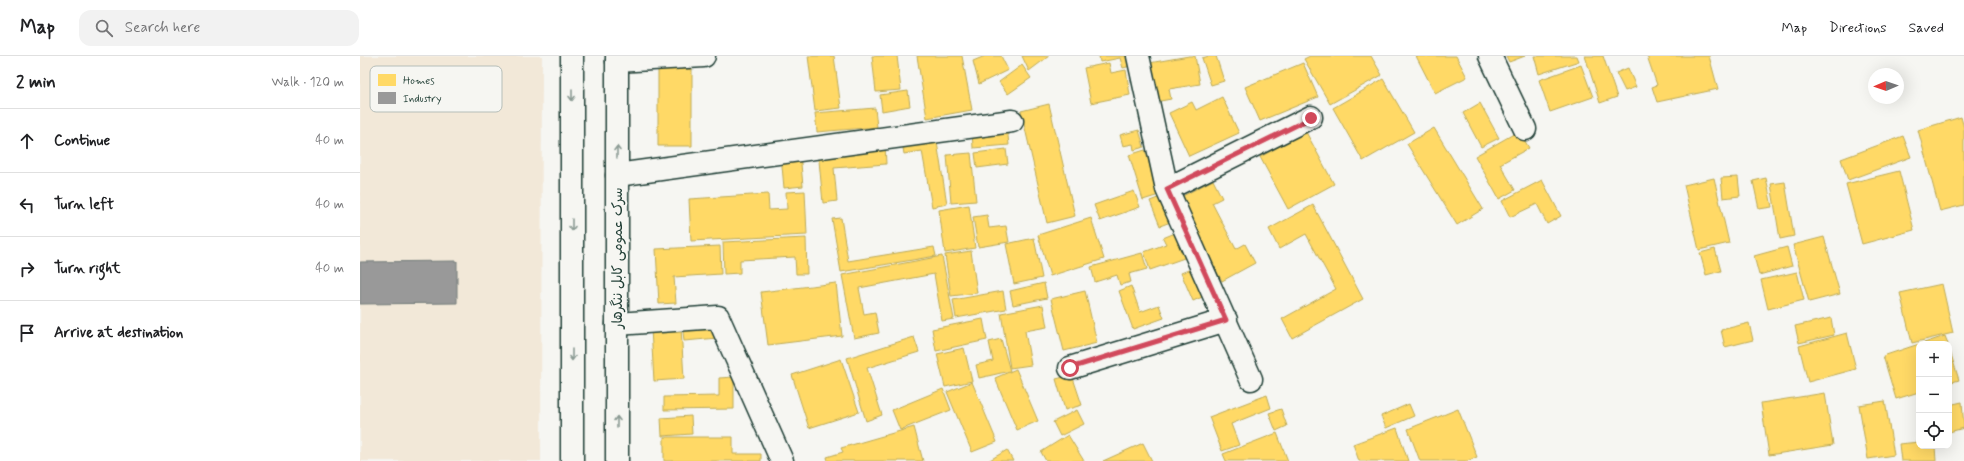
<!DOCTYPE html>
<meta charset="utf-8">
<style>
body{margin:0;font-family:Mynerve,"Playpen Sans Arabic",sans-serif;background:#f2f2f2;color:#202124}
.controls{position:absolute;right:12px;bottom:12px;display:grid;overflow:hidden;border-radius:8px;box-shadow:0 4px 16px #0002}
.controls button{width:36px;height:36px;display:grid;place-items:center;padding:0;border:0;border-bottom:1px solid #e0e0e0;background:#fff;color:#202124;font:20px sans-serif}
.compass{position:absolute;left:1508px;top:12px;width:36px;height:36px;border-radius:50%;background:#fff;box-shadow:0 4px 16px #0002;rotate:268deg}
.stop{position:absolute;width:12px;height:12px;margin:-9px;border:3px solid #d1495b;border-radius:50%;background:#fff}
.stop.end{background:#d1495b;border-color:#fff;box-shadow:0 1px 4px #0008}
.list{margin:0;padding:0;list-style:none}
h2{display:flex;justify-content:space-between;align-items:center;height:52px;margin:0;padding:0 16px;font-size:17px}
h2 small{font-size:13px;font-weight:400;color:#757577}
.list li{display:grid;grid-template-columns:26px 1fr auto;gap:12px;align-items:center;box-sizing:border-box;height:64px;padding:0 16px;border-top:1px solid #e0e0e0}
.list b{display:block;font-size:15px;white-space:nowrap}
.list em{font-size:13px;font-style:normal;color:#757577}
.icon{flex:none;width:22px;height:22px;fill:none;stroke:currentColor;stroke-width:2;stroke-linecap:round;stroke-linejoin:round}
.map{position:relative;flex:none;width:1604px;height:405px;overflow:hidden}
header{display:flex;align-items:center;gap:24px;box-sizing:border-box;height:56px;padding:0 20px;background:#fff;border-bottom:1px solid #e0e0e0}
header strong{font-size:19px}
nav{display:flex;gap:22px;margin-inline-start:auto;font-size:14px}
.search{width:280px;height:36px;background:#f2f2f2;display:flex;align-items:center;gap:10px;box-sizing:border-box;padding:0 14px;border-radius:12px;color:#757577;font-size:15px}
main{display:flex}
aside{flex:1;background:#fff}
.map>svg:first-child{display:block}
.built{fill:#f2e8d8}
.homes{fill:#ffd966;stroke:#bcaa57}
.industry{fill:#999;stroke:#747d7b}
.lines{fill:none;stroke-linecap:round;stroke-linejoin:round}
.minor-casing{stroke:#1f3d34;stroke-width:25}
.highway-casing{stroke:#1f3d34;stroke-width:25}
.minor{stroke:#f6f6f2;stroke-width:22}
.highway{stroke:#f6f6f2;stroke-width:22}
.oneway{stroke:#8a9a93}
.route{stroke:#d1495b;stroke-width:5}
.labels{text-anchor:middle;stroke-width:4;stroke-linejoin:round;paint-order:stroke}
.street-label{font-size:14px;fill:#1f3d34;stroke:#f6f6f2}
.key{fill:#f6f6f2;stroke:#b6beb9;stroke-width:1}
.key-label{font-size:11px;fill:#1f3d34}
</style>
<header>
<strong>Map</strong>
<div class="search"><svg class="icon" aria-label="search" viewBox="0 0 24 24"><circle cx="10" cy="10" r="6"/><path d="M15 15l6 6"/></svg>Search here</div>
<nav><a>Map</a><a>Directions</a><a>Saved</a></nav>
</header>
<main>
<aside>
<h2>2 min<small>Walk · 120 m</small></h2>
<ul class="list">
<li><svg class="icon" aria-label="ahead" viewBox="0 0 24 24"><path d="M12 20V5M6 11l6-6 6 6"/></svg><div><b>Continue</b></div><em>40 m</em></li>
<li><svg class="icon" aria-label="left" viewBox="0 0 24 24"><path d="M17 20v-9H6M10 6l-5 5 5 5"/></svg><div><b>Turn left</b></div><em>40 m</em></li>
<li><svg class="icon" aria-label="right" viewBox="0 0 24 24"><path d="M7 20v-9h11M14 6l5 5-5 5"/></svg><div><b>Turn right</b></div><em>40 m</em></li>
<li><svg class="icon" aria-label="arrive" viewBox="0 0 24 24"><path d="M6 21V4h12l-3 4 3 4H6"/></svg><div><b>Arrive at destination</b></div></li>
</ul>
</aside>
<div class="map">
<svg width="1604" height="405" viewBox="0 0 1604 405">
<rect width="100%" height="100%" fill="#f6f6f2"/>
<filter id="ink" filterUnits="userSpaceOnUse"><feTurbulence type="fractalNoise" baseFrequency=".025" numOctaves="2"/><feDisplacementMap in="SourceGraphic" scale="8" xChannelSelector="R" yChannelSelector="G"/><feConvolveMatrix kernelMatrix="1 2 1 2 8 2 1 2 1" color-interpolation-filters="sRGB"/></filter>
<g filter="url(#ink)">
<path class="built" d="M0 0H182L181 405H0Z"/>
<path class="homes" d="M448 0H474L481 52 455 55Z
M512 0H537L541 34 516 36Z
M557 0H602L612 54 567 62Z
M625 0H641L648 14 619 28 613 5Z
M662 0H689L669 15Z
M739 0H773L775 9 763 12 760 2 740 6Z
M829 0H835L840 28 809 33 811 43 795 46 789 7Z
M849 0H856L864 25 851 29 842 2Z
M950 0H1011L1022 19 970 48 944 3Z
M1056 0H1096L1107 21 1075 37Z
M1146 0H1165L1149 6Z
M1174 0H1217L1219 5 1179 18Z
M1225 0H1243L1257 41 1240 47Z
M1287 0H1349L1358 33 1297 46 1292 31 1297 29Z
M749 7 751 17 766 14 770 39 731 47 724 12Z
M943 7 958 41 900 65 885 31Z
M662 9 671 22 648 38 639 26Z
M1221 9 1233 41 1190 56 1179 24Z
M1268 12 1276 31 1265 35 1256 17Z
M298 13H332V90H298Z
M1023 23 1054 76 1003 105 973 52Z
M548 35 550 50 522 55 520 39Z
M862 41 879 77 829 100 809 57 832 46 836 54Z
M1120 47 1139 82 1121 91 1103 57Z
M689 48 715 160 687 167 661 55Z
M515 52 517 71 457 76 455 57Z
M1601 61 1604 72V149L1580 155 1558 74Z
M647 71 649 89 613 92 612 75Z
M1074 72 1123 153 1097 169 1047 88Z
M779 74 784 91 774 94 773 88 763 90 760 79Z
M1159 75 1169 92 1140 108 1155 134 1139 143 1115 100Z
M946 76 974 128 928 153 900 101Z
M576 80 587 148 572 151 562 95 544 98 542 86Z
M1543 80 1551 101 1488 124 1481 103Z
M525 88 526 108 474 112 477 145 463 147 458 94Z
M646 93 648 108 617 112 615 97Z
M785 94 799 139 783 144 769 99Z
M440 97 443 130 424 132 421 99Z
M611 97 616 145 591 147 587 99Z
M1539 115 1554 174 1502 188 1486 128Z
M1378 121 1380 140 1363 142 1361 122Z
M1354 122 1369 187 1339 194 1324 129Z
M1406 122 1412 151 1399 153 1393 125Z
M853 124 862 142 852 147 876 193 885 188 895 207 862 225 817 143Z
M1182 124 1201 160 1187 168 1177 148 1150 161 1142 145Z
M1425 126 1434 180 1420 183 1411 128Z
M445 135 447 179 331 185 329 143 408 138 409 154 427 153 426 136Z
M774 135 780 151 740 165 734 149Z
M803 140 813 165 800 170 790 145Z
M609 149 615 192 585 197 579 154Z
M953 149 1003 243 932 282 922 263 976 233 946 178 919 193 909 173Z
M627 159 629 172 646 170 649 186 618 191 613 161Z
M481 162 488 205 574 191 576 200 481 216 472 163Z
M731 162 744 203 690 220 678 179Z
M820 175 830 200 790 214 784 196 806 188 803 182Z
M1464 181 1480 238 1449 246 1433 189Z
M446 182 447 218H436L435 201 380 204V217L364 218 363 186Z
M674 182 682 222 654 228 646 188Z
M360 190 361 218 314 221 316 247 299 248 296 193Z
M1427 191 1432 210 1399 219 1394 200Z
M1355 193 1361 215 1346 219 1340 197Z
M611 195 617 237 591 240 585 199Z
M782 197 787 213 769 218 771 226 760 229 757 219 735 226 731 211Z
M582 200 594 263 582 265 574 218 499 232 504 258 515 256 519 277 494 282 482 219Z
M836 211 847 239 833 245 821 217Z
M1437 216 1444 244 1408 253 1401 224Z
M476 227 482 280 408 289 401 236Z
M684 227 687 242 653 249 650 235Z
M1582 228 1593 277 1552 287 1540 237Z
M771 230 780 256 799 249 804 262 773 273 759 235Z
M643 235 646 253 596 262 593 244Z
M725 235 737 287 704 295 691 243Z
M683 249 687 271 665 275 671 309 650 312 641 257Z
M1471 262 1474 279 1439 287 1435 270Z
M356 263 358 282 324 285 322 266Z
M623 263 627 284 576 295 572 273Z
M1389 267 1393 284 1365 291 1361 274Z
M321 272 324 323 294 325 291 273Z
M1487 277 1496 313 1448 326 1439 290Z
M1585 280 1588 288H1561Z
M554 281 559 296 507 312 522 359 506 365 487 302Z
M641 283 650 315 619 322 616 309 633 305 629 286Z
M1559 288V336L1536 343 1523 300Z
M604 292 612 325 585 331 577 298Z
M1589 292 1599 324 1589 327Z
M481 303 499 356 449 372 432 319Z
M656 313 678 365 657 374 635 322Z
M712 319 722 349 705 354 696 323Z
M374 321V353L304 354V341L359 340V322Z
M612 326 637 386 612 396 587 336Z
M583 333 591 354 540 374 532 354Z
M1465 337 1473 389 1409 399 1401 347Z
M907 339 911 352 871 368 879 389 862 395 849 361Z
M1525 345 1534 399 1508 403 1499 349Z
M1602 346 1604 372 1589 376V349Z
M1049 348 1054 360 1026 372 1021 360Z
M921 353 927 370 916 375 909 357Z
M1098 353 1117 401 1107 405H1060L1048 373Z
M717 354 724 368 700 380 693 366Z
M331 360 332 378 302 380 301 362Z
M554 371 563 405H468L467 401 483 396 481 392Z
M1037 372 1048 405H999L993 388Z
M917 377 928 405H866L863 398Z
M708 379 724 405H686L681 396Z
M304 381H373V398H401V405H304Z
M1559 386V390H1575L1576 405H1541L1539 388Z
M783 387 792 405H743Z
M647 394 653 405H628Z"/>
<path class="industry" d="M97 205V247L0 248V206Z"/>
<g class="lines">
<defs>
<path id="minor" d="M778 0 807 133 891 323
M1130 0 1165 73
M257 5 344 0
M257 119 652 65
M807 133 951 61
M257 268 358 261 422 405
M710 312 866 264"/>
<path id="highway" d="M212 405V0
M257 405V0"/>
</defs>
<use href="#minor" class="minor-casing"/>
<use href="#highway" class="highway-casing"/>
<use href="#minor" class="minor"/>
<use href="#highway" class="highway"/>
</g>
<defs><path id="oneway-shaft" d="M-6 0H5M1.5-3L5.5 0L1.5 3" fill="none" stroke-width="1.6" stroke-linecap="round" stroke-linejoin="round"/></defs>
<g class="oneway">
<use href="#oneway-shaft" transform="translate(212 39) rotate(90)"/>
<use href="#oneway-shaft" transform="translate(257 96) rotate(-90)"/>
<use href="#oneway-shaft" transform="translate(212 169) rotate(90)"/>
<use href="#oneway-shaft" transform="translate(212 299) rotate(90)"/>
<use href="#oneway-shaft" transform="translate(257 366) rotate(-90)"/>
</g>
</g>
<g class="lines" filter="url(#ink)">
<path class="route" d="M710 312 866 264 807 133 951 62"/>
</g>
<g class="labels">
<g class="street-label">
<text transform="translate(257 202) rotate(-90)" y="5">سرک عمومی کابل ننگرهار</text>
</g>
</g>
<rect x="10" y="10" width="132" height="46" rx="6" class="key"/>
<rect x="18" y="18" width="18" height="12" fill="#ffd966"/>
<rect x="18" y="36" width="18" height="12" fill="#999"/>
<g class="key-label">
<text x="43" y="28">Homes</text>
<text x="43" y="46">Industry</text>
</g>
</svg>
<div class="controls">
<button>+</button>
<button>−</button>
<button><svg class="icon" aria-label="locate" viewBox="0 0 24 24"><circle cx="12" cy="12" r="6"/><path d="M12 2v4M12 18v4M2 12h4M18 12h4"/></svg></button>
</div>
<svg class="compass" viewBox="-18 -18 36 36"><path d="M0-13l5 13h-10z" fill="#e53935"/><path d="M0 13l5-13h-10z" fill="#757577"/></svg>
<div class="stop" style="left:710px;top:312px"></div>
<div class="stop end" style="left:951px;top:62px"></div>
</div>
</main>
